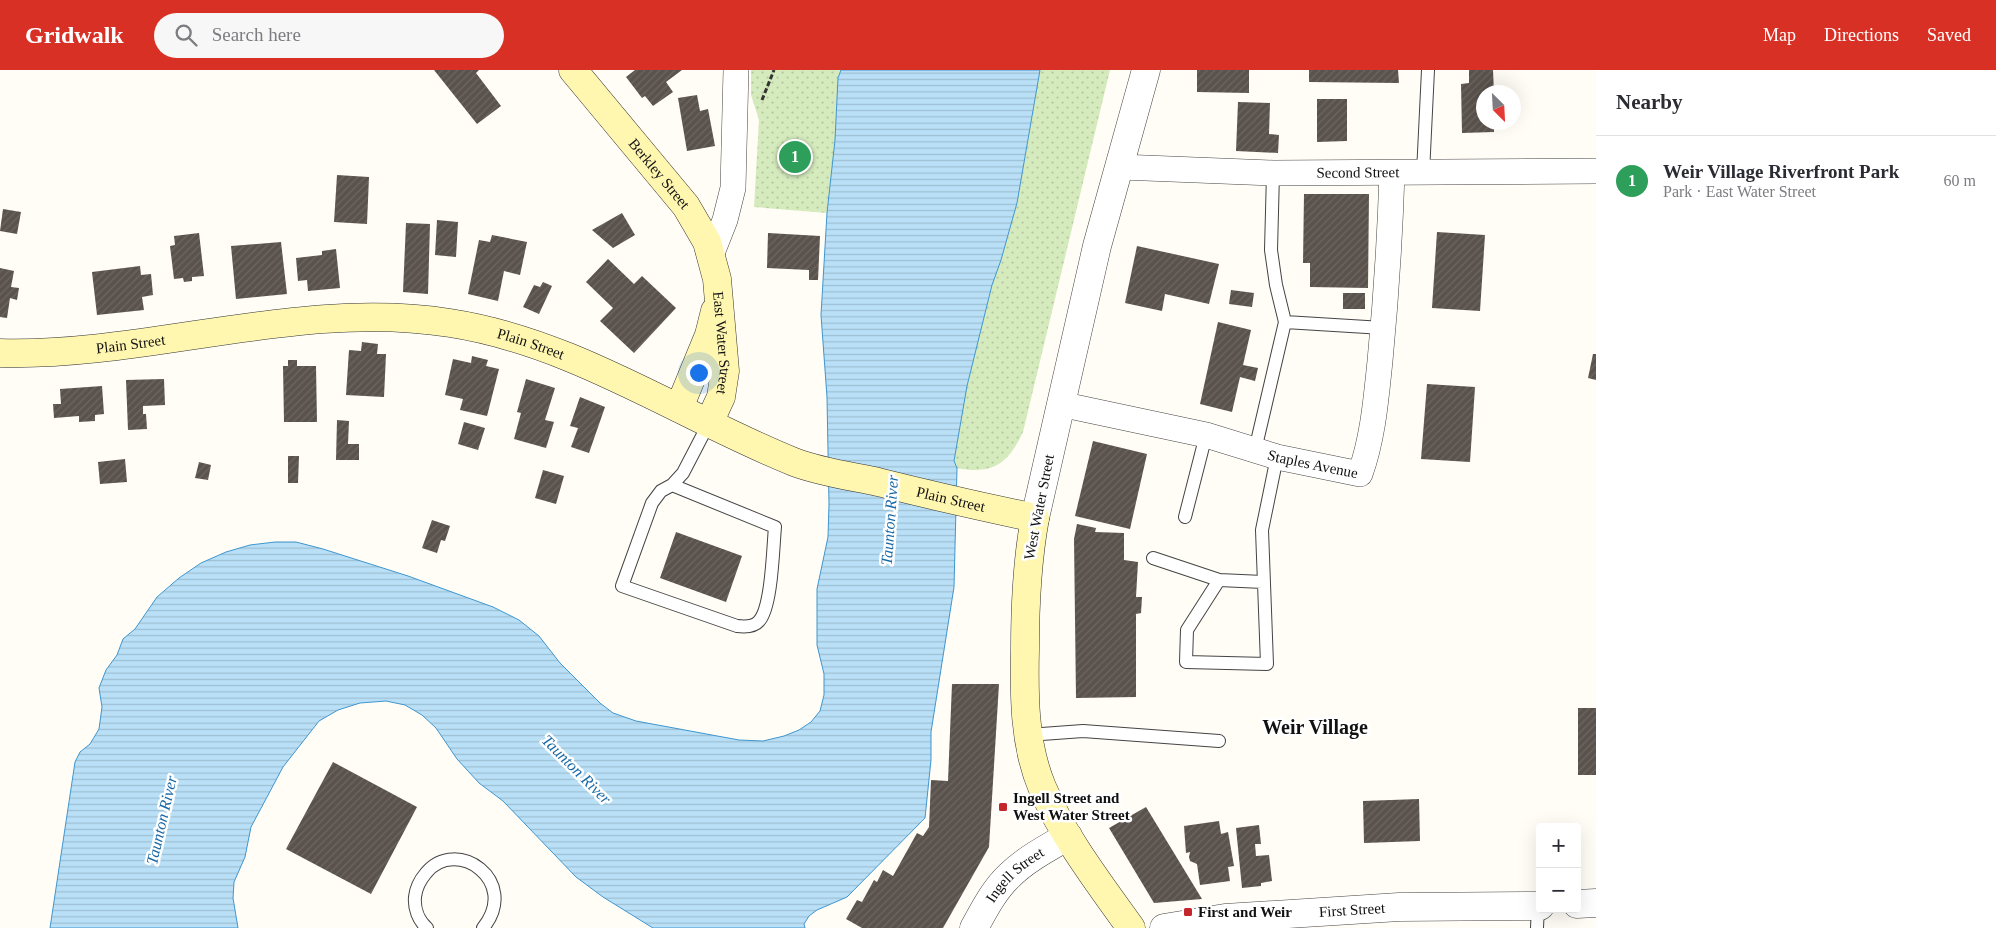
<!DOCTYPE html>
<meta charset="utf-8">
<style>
body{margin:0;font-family:"Times New Roman",serif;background:#f7f7f7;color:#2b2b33}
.controls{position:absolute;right:15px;bottom:15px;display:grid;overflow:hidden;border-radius:5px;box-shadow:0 5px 20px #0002}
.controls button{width:45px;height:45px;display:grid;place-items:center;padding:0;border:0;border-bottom:1px solid #e1e1e2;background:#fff;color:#2b2b33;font:25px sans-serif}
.compass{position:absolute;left:1476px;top:15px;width:45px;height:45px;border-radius:50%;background:#fff;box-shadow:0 5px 20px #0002;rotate:156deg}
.you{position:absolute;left:698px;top:302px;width:18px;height:18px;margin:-12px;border:4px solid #fff;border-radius:50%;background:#1a73e8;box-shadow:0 0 0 8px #1a73e833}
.badge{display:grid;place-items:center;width:32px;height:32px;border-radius:50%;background:#d93025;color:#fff;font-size:16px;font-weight:700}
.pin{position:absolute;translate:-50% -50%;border:2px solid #fff;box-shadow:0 1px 5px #0006}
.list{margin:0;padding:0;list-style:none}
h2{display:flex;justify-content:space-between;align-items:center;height:65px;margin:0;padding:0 20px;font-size:21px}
h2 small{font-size:16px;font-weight:400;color:#7c7c81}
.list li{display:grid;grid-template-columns:32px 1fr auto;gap:15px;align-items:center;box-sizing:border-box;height:90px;padding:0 20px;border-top:1px solid #e1e1e2}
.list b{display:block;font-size:19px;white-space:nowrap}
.list p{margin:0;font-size:16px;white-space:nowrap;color:#7c7c81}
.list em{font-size:16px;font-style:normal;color:#7c7c81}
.icon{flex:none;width:28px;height:28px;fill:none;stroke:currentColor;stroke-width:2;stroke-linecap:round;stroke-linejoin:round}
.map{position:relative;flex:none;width:1596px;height:858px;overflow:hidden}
header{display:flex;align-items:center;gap:30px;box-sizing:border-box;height:70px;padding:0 25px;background:#d93025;color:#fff}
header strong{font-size:24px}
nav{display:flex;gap:28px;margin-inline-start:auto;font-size:18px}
.search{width:350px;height:45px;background:#f7f7f7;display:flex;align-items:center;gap:12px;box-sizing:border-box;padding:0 18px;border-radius:28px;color:#7c7c81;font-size:19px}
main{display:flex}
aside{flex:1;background:#fff}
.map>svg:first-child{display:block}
.park{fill:url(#park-dots)}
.water{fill:url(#water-rules);stroke:#3f96cf}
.building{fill:url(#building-hatch)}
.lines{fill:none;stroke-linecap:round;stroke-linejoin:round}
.service-casing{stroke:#444;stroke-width:14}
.minor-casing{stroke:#444;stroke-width:26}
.tertiary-casing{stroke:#444;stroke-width:29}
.secondary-casing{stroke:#333;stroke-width:29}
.path{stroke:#333;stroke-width:3;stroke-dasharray:5 2.5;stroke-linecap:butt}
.service{stroke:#fff;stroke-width:12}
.minor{stroke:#fff;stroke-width:25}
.tertiary{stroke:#fff;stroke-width:28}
.secondary{stroke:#fff6b0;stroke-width:28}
.poi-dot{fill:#c4262e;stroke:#fff;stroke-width:2}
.labels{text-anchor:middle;stroke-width:5;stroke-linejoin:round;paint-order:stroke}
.street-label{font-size:15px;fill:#111;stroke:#fff}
.poi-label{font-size:15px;font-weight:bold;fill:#111;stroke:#fff;text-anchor:start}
.water-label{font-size:16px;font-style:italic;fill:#1768a6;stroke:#fff}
.district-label{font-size:20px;font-weight:bold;fill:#111;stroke:#fff}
</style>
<header>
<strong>Gridwalk</strong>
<div class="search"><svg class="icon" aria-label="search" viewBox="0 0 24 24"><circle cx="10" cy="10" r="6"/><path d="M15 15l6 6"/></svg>Search here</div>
<nav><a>Map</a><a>Directions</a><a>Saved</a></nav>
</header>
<main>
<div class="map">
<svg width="1596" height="858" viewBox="0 0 1596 858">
<defs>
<pattern id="park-dots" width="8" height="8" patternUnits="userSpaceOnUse" patternTransform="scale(1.25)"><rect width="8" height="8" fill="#d5ebbd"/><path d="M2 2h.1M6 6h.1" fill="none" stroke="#b6c8a1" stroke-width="1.8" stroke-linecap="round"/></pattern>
<pattern id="water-rules" width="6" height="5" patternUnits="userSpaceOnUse" patternTransform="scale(1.25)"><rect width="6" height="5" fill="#b9e0f7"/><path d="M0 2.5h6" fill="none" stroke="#9ebfd3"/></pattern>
<pattern id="building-hatch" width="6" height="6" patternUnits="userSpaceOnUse" patternTransform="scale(1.25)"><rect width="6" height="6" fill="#5a524d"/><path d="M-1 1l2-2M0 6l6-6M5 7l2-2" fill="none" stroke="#6d6662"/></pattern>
</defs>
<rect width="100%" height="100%" fill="#fffdf5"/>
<path class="park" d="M751 0H841L838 9 835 70 827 143 754 137 759 50 751 25Z
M1040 0H1110L1023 362C1008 394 993 405 957 398L954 391 967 316 992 215 1001 190 1017 133Z"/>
<path class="water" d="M841 0H1040L1017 133 1001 190 992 215 967 316 954 391 957 398 954 517 931 662V690L925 748 847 827 817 840 809 846 804 854 805 858H653L603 827 576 807 503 731 479 713 457 689 436 658 422 645 405 635 386 631 360 633 338 640 319 651 283 697 251 757 245 787 234 812 233 828 238 858H50L75 692 80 682 90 674 99 659 102 637 99 618 106 600 117 585 123 569 135 559 157 527 179 508 201 493 226 482 250 475 275 472H296L323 479 408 506 493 537 519 550 539 566 560 593 600 633 613 643 636 651 739 670 763 671 784 666 799 660 811 652 820 641 824 625V604L817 575V519L828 467 829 434 827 327 821 245 827 143 835 70 838 8Z"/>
<path class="building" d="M434 0H479L476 3 501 36 477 54Z
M635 0H682L666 12 673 22 653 36 645 26 642 28 626 7Z
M1197 0H1249V23L1197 22Z
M1309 0H1398L1399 13 1309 12Z
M1469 0H1493L1494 22H1484V52H1494V62L1462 63 1461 14 1469 13Z
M697 25 700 41 708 39 715 76 687 81 678 28Z
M1317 29H1347V71L1317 72Z
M1238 32 1270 33 1269 64 1279 65 1278 83 1236 81Z
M337 105 369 107 367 154 334 152Z
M1304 124H1369L1368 218 1310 217V193H1303Z
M3 139 21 142 17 164 0 161Z
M622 143 635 165 613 178 592 160Z
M437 150 458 152 456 187 435 185Z
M406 153 430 154 428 224 403 222Z
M1437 162 1485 165 1480 241 1432 238Z
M199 163 204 206 192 207V211L184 212 183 208 174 209 170 176 175 175 174 166Z
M768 163 820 166 818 210H809V200L767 198Z
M492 165 527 172 520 205 504 201 498 231 468 224 479 170 490 172Z
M281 172 287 224 236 229 231 176Z
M1137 176 1219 194 1209 234 1165 224 1162 241 1125 233Z
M336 179 340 218 308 221 307 210 298 211 296 188 322 185V181Z
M608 189 634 214 642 206 676 238 634 283 600 251 613 238 586 212Z
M140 196 141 205 151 204 153 225 142 227 144 240 97 245 92 202Z
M0 198 14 201 11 217 19 218 17 230 10 228 7 248 0 247Z
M543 212 552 216 539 244 523 237 534 215 540 217Z
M1231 220 1254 223 1252 237 1229 234Z
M1343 223H1365V239H1343Z
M1218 252 1251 260 1243 295 1258 298 1255 311 1240 307 1232 342 1200 334Z
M362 272 378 274 377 284H386L384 327 346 325 349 280 361 281Z
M1593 284H1596V310L1588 308Z
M472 286 488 290 486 296 499 299 487 346 460 340 463 329 445 325 453 289 471 293Z
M288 290H297V296H316L317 352H284L283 296H288Z
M164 309 165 335 143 336V344H146L147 359 128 360 126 310Z
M526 309 555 318 545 350 554 352 546 378 514 369 521 343 517 342Z
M1427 314 1475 317 1470 392 1421 389Z
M102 316 104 344 95 345V351L79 352V346L54 348 53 334H61L60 319Z
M580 327 605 337 589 383 571 377 578 358 570 356Z
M337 350 349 351 348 374H359V390H336Z
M464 352 485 358 478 380 458 374Z
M1093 371 1147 384 1130 459 1075 446Z
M288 386H299L298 413H288Z
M125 389 127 412 100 414 98 392Z
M199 392 211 395 208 410 195 408Z
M543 400 564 406 556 434 535 428Z
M432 450 450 456 445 471 441 470 437 483 422 478Z
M1077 454 1096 458 1095 462 1124 463V490L1138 492 1136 527H1142L1141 543 1136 544V627L1076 628 1074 469Z
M676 462 742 486 726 532 660 508Z
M952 614H999L989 777 943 858H862L846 849 857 830 862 832 874 810 877 812 883 800 893 806 917 763 923 766 929 757 931 710 948 711Z
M1578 638H1596V705H1578Z
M333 692 417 737 371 824 286 779Z
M1419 729 1420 771 1364 773 1363 731Z
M1146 737 1202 829 1154 833 1109 758Z
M1219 751 1221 764 1228 762 1234 796 1228 797 1230 811 1200 815 1197 794 1190 791 1189 787 1190 782 1186 783 1184 756Z
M1259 755 1261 774H1255L1256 786 1269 785 1272 811 1261 813V816L1242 818 1236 758Z"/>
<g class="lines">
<defs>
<path id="service" d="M1273 103 1271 180 1276 215 1285 252
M1423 103 1428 0
M1255 380 1285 252 1383 258
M672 415 775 457C773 477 772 537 759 551 754 557 745 557 737 556L622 516 652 433 661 421Z
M672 415 683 403 709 353
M1185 447 1206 365
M1153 488 1219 510 1263 512
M1219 510 1187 560 1186 592 1267 594 1262 460 1277 387
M1028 665 1083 661 1219 671
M427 858C418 850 414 838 415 827 416 817 420 810 426 803 456 766 521 811 483 858
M1537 858 1538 836"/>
<g id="minor">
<path id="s1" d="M1120 97 1273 103 1596 101"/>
<path d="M712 183 725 150 733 118 736 0"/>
<path id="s2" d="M1060 334 1206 365 1277 387 1360 404C1373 368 1376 329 1380 291 1386 229 1390 166 1392 103"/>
</g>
<g id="tertiary">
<path d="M1035 448 1097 176 1146 0"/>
<path d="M1577 834 1596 833"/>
<path id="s3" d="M974 858C984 840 994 820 1009 806 1026 789 1048 778 1068 766"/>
<path id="s4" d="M1164 858 1225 848 1399 837 1540 836"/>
</g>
<g id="secondary">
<path id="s5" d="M573 0 686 136 707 172 717 209 725 301 721 327 709 353"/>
<path id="s6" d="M0 283C149 287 302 229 450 253 574 272 680 346 794 392 820 402 850 406 878 412 930 425 983 437 1035 448 1027 491 1025 535 1025 579 1024 626 1024 674 1042 717 1062 765 1101 816 1131 858"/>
<path d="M679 338 709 265 715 241"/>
</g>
</defs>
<use href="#service" class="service-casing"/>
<use href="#minor" class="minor-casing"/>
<use href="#tertiary" class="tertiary-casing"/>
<use href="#secondary" class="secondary-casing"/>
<path class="path" d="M762 30 774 0"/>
<use href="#service" class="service"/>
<use href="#minor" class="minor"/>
<use href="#tertiary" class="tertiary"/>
<use href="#secondary" class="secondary"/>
</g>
<g class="poi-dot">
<rect x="998" y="732" width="10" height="10" rx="2.5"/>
<rect x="1183" y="837" width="10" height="10" rx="2.5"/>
</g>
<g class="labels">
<g class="street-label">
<text dy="5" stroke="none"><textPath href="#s1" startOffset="238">Second Street</textPath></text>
<text dy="5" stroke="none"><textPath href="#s5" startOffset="135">Berkley Street</textPath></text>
<text dy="5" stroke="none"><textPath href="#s6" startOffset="131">Plain Street</textPath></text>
<text dy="5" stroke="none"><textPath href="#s6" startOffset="536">Plain Street</textPath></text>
<text dy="5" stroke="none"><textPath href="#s5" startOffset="321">East Water Street</textPath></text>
<text dy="5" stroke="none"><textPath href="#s2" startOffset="260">Staples Avenue</textPath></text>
<text dy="5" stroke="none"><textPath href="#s6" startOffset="986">Plain Street</textPath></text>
<text transform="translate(1039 437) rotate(-79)" y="5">West Water Street</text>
<text dy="5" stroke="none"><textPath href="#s3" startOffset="68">Ingell Street</textPath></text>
<text dy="5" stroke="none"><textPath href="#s4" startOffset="189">First Street</textPath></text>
</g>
<g class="poi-label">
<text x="1013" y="733">Ingell Street and<tspan x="1013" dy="17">West Water Street</tspan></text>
<text x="1198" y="847">First and Weir</text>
</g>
<g class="water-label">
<text transform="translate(889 450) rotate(-86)" y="6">Taunton River</text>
<text transform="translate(577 699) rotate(45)" y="6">Taunton River</text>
<text transform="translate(161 750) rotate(-77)" y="6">Taunton River</text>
</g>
<g class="district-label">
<text x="1315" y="664">Weir Village</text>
</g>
</g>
</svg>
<div class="controls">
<button>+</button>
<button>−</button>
</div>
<svg class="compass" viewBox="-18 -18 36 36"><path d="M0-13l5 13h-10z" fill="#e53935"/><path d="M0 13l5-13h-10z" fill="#7c7c81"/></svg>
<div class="you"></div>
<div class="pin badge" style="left:795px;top:87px;background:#2e9e5b">1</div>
</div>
<aside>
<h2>Nearby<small></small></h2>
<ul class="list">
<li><span class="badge" style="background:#2e9e5b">1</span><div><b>Weir Village Riverfront Park</b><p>Park · East Water Street</p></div><em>60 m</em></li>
</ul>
</aside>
</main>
